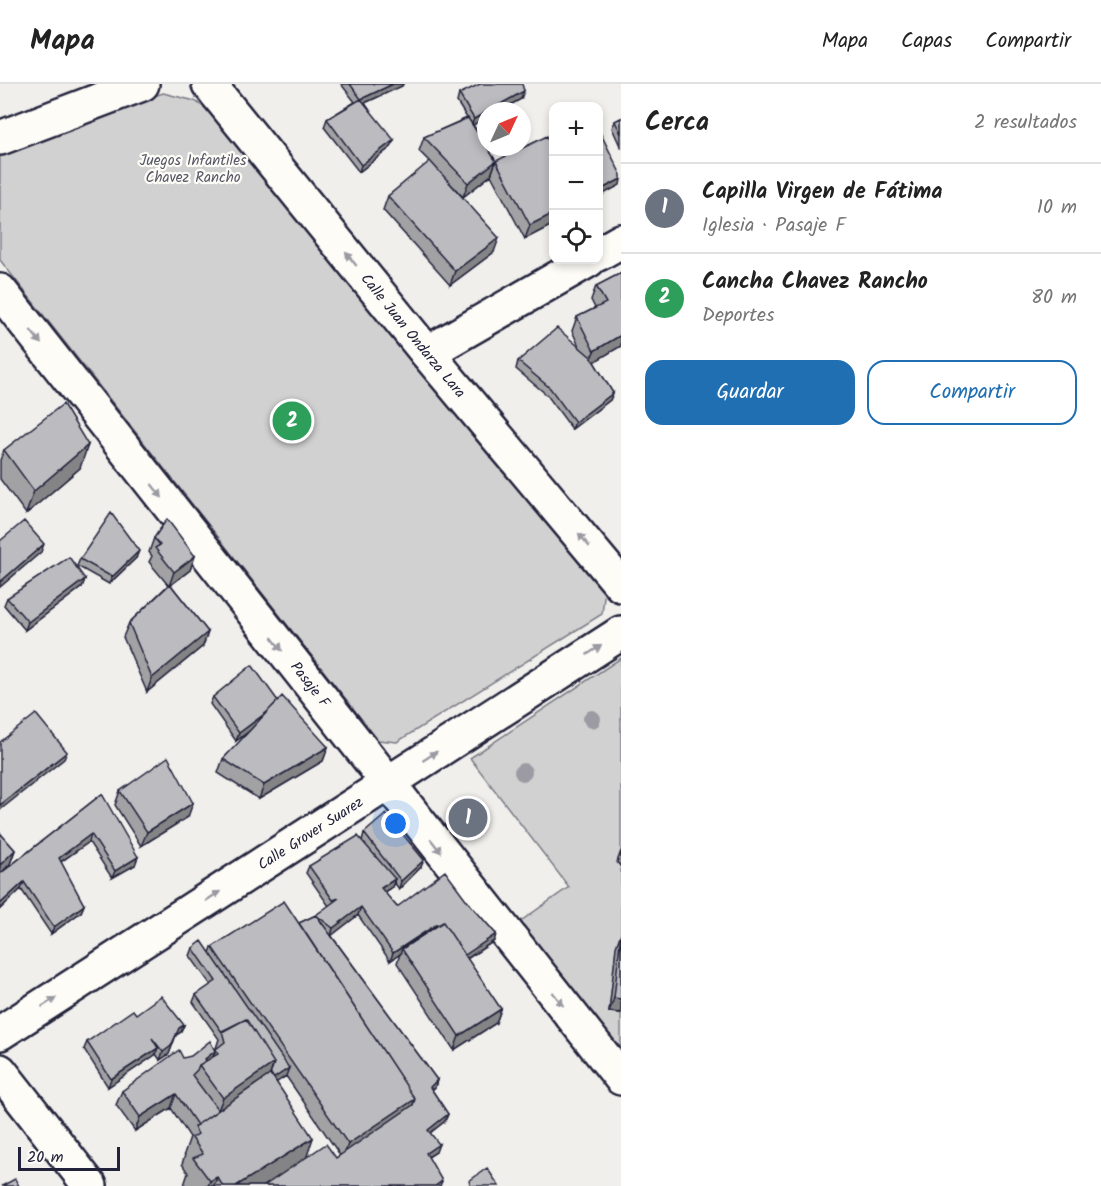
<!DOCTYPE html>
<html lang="es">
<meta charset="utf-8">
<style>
body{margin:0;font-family:Kalam,sans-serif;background:#f2f2f2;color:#222}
.controls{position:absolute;right:18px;top:18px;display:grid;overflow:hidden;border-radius:12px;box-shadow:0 3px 9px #0003}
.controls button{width:54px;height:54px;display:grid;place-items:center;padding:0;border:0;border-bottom:2px solid #e0e0e0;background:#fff;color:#222;font:30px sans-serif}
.compass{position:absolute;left:477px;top:18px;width:54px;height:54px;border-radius:50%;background:#fff;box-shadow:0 3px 9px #0003;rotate:46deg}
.scale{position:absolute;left:18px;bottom:15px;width:102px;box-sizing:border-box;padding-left:6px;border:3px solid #22223b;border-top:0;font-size:16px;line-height:21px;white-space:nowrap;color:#22223b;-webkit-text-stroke:4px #fdfcf7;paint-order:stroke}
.you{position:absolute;left:396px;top:740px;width:21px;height:21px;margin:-15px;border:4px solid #fff;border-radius:50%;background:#1a73e8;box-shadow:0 0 0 9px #1a73e833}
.badge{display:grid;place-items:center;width:39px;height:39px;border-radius:50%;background:#1f6fb2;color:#fff;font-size:20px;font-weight:700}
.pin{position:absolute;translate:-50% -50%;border:3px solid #fff;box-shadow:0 2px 6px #0006}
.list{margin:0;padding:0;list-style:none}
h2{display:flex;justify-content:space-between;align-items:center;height:78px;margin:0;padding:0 24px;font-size:26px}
h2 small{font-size:20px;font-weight:400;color:#767676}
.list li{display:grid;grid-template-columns:39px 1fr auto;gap:18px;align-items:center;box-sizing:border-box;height:90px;padding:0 24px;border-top:2px solid #e0e0e0}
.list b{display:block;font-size:22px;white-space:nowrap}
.list p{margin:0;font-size:20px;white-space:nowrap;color:#767676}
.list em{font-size:20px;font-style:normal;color:#767676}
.actions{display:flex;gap:12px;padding:18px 24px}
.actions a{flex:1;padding:14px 0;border:2px solid #1f6fb2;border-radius:18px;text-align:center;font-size:21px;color:#1f6fb2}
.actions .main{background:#1f6fb2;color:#fff}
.icon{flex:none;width:33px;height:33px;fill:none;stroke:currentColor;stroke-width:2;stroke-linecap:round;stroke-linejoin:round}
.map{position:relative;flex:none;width:621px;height:1102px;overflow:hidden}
header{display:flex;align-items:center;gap:36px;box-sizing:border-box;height:84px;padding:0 30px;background:#fff;border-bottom:2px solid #e0e0e0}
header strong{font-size:28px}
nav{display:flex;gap:33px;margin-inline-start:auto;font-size:21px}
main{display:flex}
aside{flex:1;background:#fff}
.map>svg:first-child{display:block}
.green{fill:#d2d1d1;stroke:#7a7a86;stroke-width:1.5}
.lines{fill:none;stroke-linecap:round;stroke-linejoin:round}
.minor-casing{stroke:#22223b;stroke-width:38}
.minor{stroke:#fdfcf7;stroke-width:33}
.tree{fill:#9c9ba3}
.wall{fill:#a2a2a5;stroke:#22223b;stroke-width:1.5;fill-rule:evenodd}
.shaded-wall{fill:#848486;stroke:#22223b;stroke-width:1.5}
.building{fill:#bcbcc0;stroke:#22223b;stroke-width:1.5}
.oneway{fill:#9a9aa2}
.labels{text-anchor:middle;stroke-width:4.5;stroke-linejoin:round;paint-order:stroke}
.park-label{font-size:15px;fill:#575768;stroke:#fdfcf7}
.street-label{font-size:15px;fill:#22223b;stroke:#fdfcf7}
</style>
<header>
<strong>Mapa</strong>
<nav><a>Mapa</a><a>Capas</a><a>Compartir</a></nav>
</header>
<main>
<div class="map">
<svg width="621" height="1102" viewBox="0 0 621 1102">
<rect width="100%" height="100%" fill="#f0efec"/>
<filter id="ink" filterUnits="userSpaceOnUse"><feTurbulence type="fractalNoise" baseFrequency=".0167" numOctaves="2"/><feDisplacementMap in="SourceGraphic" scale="12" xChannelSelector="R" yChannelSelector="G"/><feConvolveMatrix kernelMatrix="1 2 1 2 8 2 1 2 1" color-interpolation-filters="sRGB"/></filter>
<g filter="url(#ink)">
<path class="green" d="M163 9 195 17 212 29 605 504 602 530 397 658 378 656 0 176V66Z
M621 574V864H616L609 928 621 929V962L606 960 511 844 569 803 470 674Z"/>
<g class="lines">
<defs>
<g id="minor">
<path id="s1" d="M209 0 427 269 621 501"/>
<path d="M0 54 142 0"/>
<path d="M598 170 621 157"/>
<path id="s2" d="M0 207 621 994"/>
<path d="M427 269 589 176"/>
<path id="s3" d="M0 949 621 549"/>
<path d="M0 987 90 1102"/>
</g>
</defs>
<use href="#minor" class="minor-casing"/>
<use href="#minor" class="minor"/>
</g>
<g class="tree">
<circle cx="592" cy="635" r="9"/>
<circle cx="523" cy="688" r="9"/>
</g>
<path class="wall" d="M341 0H403L402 2 365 19 391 63 359 88 324 43 327 35 355 18Z
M459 10 521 15 499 27H486L473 41 496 77 491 91 463 113 447 96 494 168 450 201 383 126 388 112 430 78 419 67 424 53 467 34 457 18Z
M621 34V64L612 44 615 37Z
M496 77 554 140 525 155 491 91Z
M621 189 594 278 613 309 610 316 572 345 547 311 516 285 518 277 580 264 572 247 577 233 595 224 591 216 596 202Z
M4 366 80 384 26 430 0 395V376Z
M154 454 195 472 190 486 171 501 208 548 203 562 147 608 123 553 129 539 168 501 149 478 152 472 149 468Z
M136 474 109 500 77 482 80 475Z
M85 495 82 503 25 546 4 521 7 514Z
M213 613 278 617 328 663 323 677 259 715 218 689 223 675 251 646 236 657 210 620Z
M120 707 188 733 141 762 115 721Z
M102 710 135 781 112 794 89 758 61 778 84 821 81 828 51 850 21 805 0 825V749L15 766 10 780 2 788Z
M364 749 421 783 399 805 394 798 392 803 384 808 397 823 468 818 496 850 494 857 467 875 501 925 496 939 454 966 397 879 400 870 390 877 358 831 331 851 437 996 435 1003 432 1006 448 1030 445 1037 430 1049 436 1068 428 1073 442 1097 440 1102H184V1101L188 1089 182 1080 185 1071 184 1070 190 1053 171 1024 135 1047 116 1021 122 1007 183 974 213 973 219 955 193 918 196 911 211 901 190 872 193 864 210 869 212 863 299 839 316 831 329 822 306 789 309 782 362 757ZM286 992 340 1071 336 1074 306 1073 276 998Z
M621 767V783L617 778Z
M621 849V929L609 928 616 863Z
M136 930 184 941 181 948 176 951 169 970 160 976 156 970 155 971 108 1003 84 965 87 958Z"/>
<path class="shaded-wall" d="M393 0H403L402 2 358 22 361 15Z
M524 7 521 15 499 27H488Z
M486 28V34L471 42 474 35Z
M394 56 391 63 359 88 361 81Z
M496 77 491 91 463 113 468 99Z
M621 95 620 101 598 113V107Z
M554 129V140L525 155 530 141Z
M499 154 494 168 450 201 455 187Z
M621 251V262L589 281 594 267Z
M613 309 610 316 572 345 575 338Z
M88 361 80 384 26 430 34 407Z
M44 460 41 468 0 503V498Z
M139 467 136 474 109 500 112 493Z
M195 472 190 486 169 502 174 488Z
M85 495 82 503 25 546 28 538Z
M208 548 203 562 147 608 152 594Z
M280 619 277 626 236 657 239 649Z
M328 663 323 677 259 715 264 701Z
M67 668 64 675 0 726V721Z
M193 719 188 733 141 762 147 748Z
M91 750 89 758 56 781 59 774Z
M15 766 10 780 0 790V781Z
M138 773 135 781 112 794 115 787Z
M424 776 421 783 399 805 401 797Z
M395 795 392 803 378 812 381 804Z
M24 798 21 805 0 825V820Z
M84 821 81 828 51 850 54 843Z
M361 823 358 831 331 852 333 844Z
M437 840 434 847 402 865 400 870 390 877 393 869Z
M496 850 494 857 459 880 462 872Z
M614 914 621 915V929L609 928Z
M501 925 496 939 454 966 459 952Z
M184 941 181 948 176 951 169 970 160 976 163 968 179 944Z
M158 964 155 971 108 1003 111 995Z
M215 967 210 981 205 975Z
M274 979 265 1006 198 1050 218 1026 223 1014Z
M289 984 286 992 265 1006 268 998Z
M437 996 435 1003 427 1011 430 1003Z
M176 1010 171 1024 135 1047 140 1033Z
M415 1015 410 1029 343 1074 348 1060Z
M448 1030 445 1037 425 1053 428 1046Z
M313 1054 304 1081 269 1102H236Z
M439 1060 436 1068 423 1076 426 1069Z
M217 1093 214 1102H208L210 1097Z"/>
<path class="building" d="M350 0H393L361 15Z
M480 0H522L524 7 488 27H486V28L474 35 459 10Z
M361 15 394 56 361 81 327 35Z
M468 34 486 62V63H487L496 77 468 99 424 53Z
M621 34V50L615 37Z
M598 44 621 91V95L598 107Z
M547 52 554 66V129L530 141 496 77Z
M430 77 499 154 455 187 388 112Z
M621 189V251L594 267 577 233 606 219 596 202Z
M557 244 591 273 613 309 575 338 550 304 518 277Z
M63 320 88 361 34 407 4 366Z
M111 429 139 467 112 493 80 475Z
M167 435 195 472 174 488 155 464 160 461 154 454Z
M24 437 44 460 0 498V457Z
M69 473 85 495 28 538 7 514Z
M170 500 208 548 152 594 129 539Z
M252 581 278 617 267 628 239 649 213 613Z
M282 612 328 663 264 701 223 675Z
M36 630 67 668 0 721V658Z
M168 673 193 719 147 748 120 707Z
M102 710 138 773 115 787 91 750 59 774 84 821 54 843 24 798 0 820V790Z
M386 730 424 776 401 797 364 749Z
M0 749 15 766 0 781Z
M358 752 395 795 381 804 397 823 445 787 468 818 496 850 465 871 443 838 438 841 437 840 393 869 361 823 333 844 316 831 339 814 333 816 309 782Z
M284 817 415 1015 348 1060 212 863Z
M316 831 437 996 430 1003 448 1030 428 1046 439 1060 426 1069 442 1097 435 1102H323L322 1101 321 1102H264L326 1060 336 1074 413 1021 415 1015 299 839Z
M443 838 501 925 459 952 402 865Z
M621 849V915L614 914Z
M202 857 289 984 274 994 270 991 274 979 246 935 222 948 196 911 216 897 193 864Z
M161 912 184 941 179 944 171 962 163 968 152 954 158 964 111 995 87 958 133 926 136 930Z
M246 935 274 979 223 1014 199 981 218 970 216 965 225 958 222 947Z
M210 957 215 967 205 975 206 977 199 981 197 986 192 991 218 1026 197 1041 176 1010 140 1033 122 1007 179 966 183 974 191 972Z
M271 990 313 1054 236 1102H223L217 1093 210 1097 193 1074 203 1070 192 1054 198 1050 194 1043Z
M487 1084 499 1102H471L469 1097Z
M15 1095 19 1102H2Z"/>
<defs><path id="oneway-solid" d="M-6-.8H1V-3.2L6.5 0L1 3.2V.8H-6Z" transform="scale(1.5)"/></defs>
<g class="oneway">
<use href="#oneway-solid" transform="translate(351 175) rotate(-129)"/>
<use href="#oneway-solid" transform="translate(36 253) rotate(52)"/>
<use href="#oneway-solid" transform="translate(157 407) rotate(52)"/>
<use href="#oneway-solid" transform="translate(584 456) rotate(-130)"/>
<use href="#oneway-solid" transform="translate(277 560) rotate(52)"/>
<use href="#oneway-solid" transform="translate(594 566) rotate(-33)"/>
<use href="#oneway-solid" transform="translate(430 672) rotate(-33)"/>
<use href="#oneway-solid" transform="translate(436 762) rotate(52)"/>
<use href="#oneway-solid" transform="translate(213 812) rotate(-33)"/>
<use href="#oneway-solid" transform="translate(558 915) rotate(52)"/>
<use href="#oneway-solid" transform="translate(49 918) rotate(-33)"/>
</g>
</g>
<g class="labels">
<g class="park-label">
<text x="193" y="81">Juegos Infantiles<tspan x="193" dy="17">Chavez Rancho</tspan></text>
</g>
<g class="street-label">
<text dy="5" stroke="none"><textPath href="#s1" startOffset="324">Calle Juan Ondarza Lara</textPath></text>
<text dy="5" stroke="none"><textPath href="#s2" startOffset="501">Pasaje F</textPath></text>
<text dy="5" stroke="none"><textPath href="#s3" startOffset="369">Calle Grover Suarez</textPath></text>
</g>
</g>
</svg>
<div class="controls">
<button>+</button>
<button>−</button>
<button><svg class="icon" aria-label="locate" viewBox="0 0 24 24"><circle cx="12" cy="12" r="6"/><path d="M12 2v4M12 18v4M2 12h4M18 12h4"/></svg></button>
</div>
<svg class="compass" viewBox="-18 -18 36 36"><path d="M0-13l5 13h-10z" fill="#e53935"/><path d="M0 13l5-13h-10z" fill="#767676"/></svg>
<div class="scale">20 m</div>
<div class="you"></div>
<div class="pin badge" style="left:468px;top:734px;background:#6b7280">1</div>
<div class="pin badge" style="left:292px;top:337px;background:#2e9e5b">2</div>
</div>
<aside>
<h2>Cerca<small>2 resultados</small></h2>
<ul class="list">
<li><span class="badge" style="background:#6b7280">1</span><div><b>Capilla Virgen de Fátima</b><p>Iglesia · Pasaje F</p></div><em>10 m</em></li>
<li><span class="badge" style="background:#2e9e5b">2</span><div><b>Cancha Chavez Rancho</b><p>Deportes</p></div><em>80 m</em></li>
</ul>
<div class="actions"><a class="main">Guardar</a><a>Compartir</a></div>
</aside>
</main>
